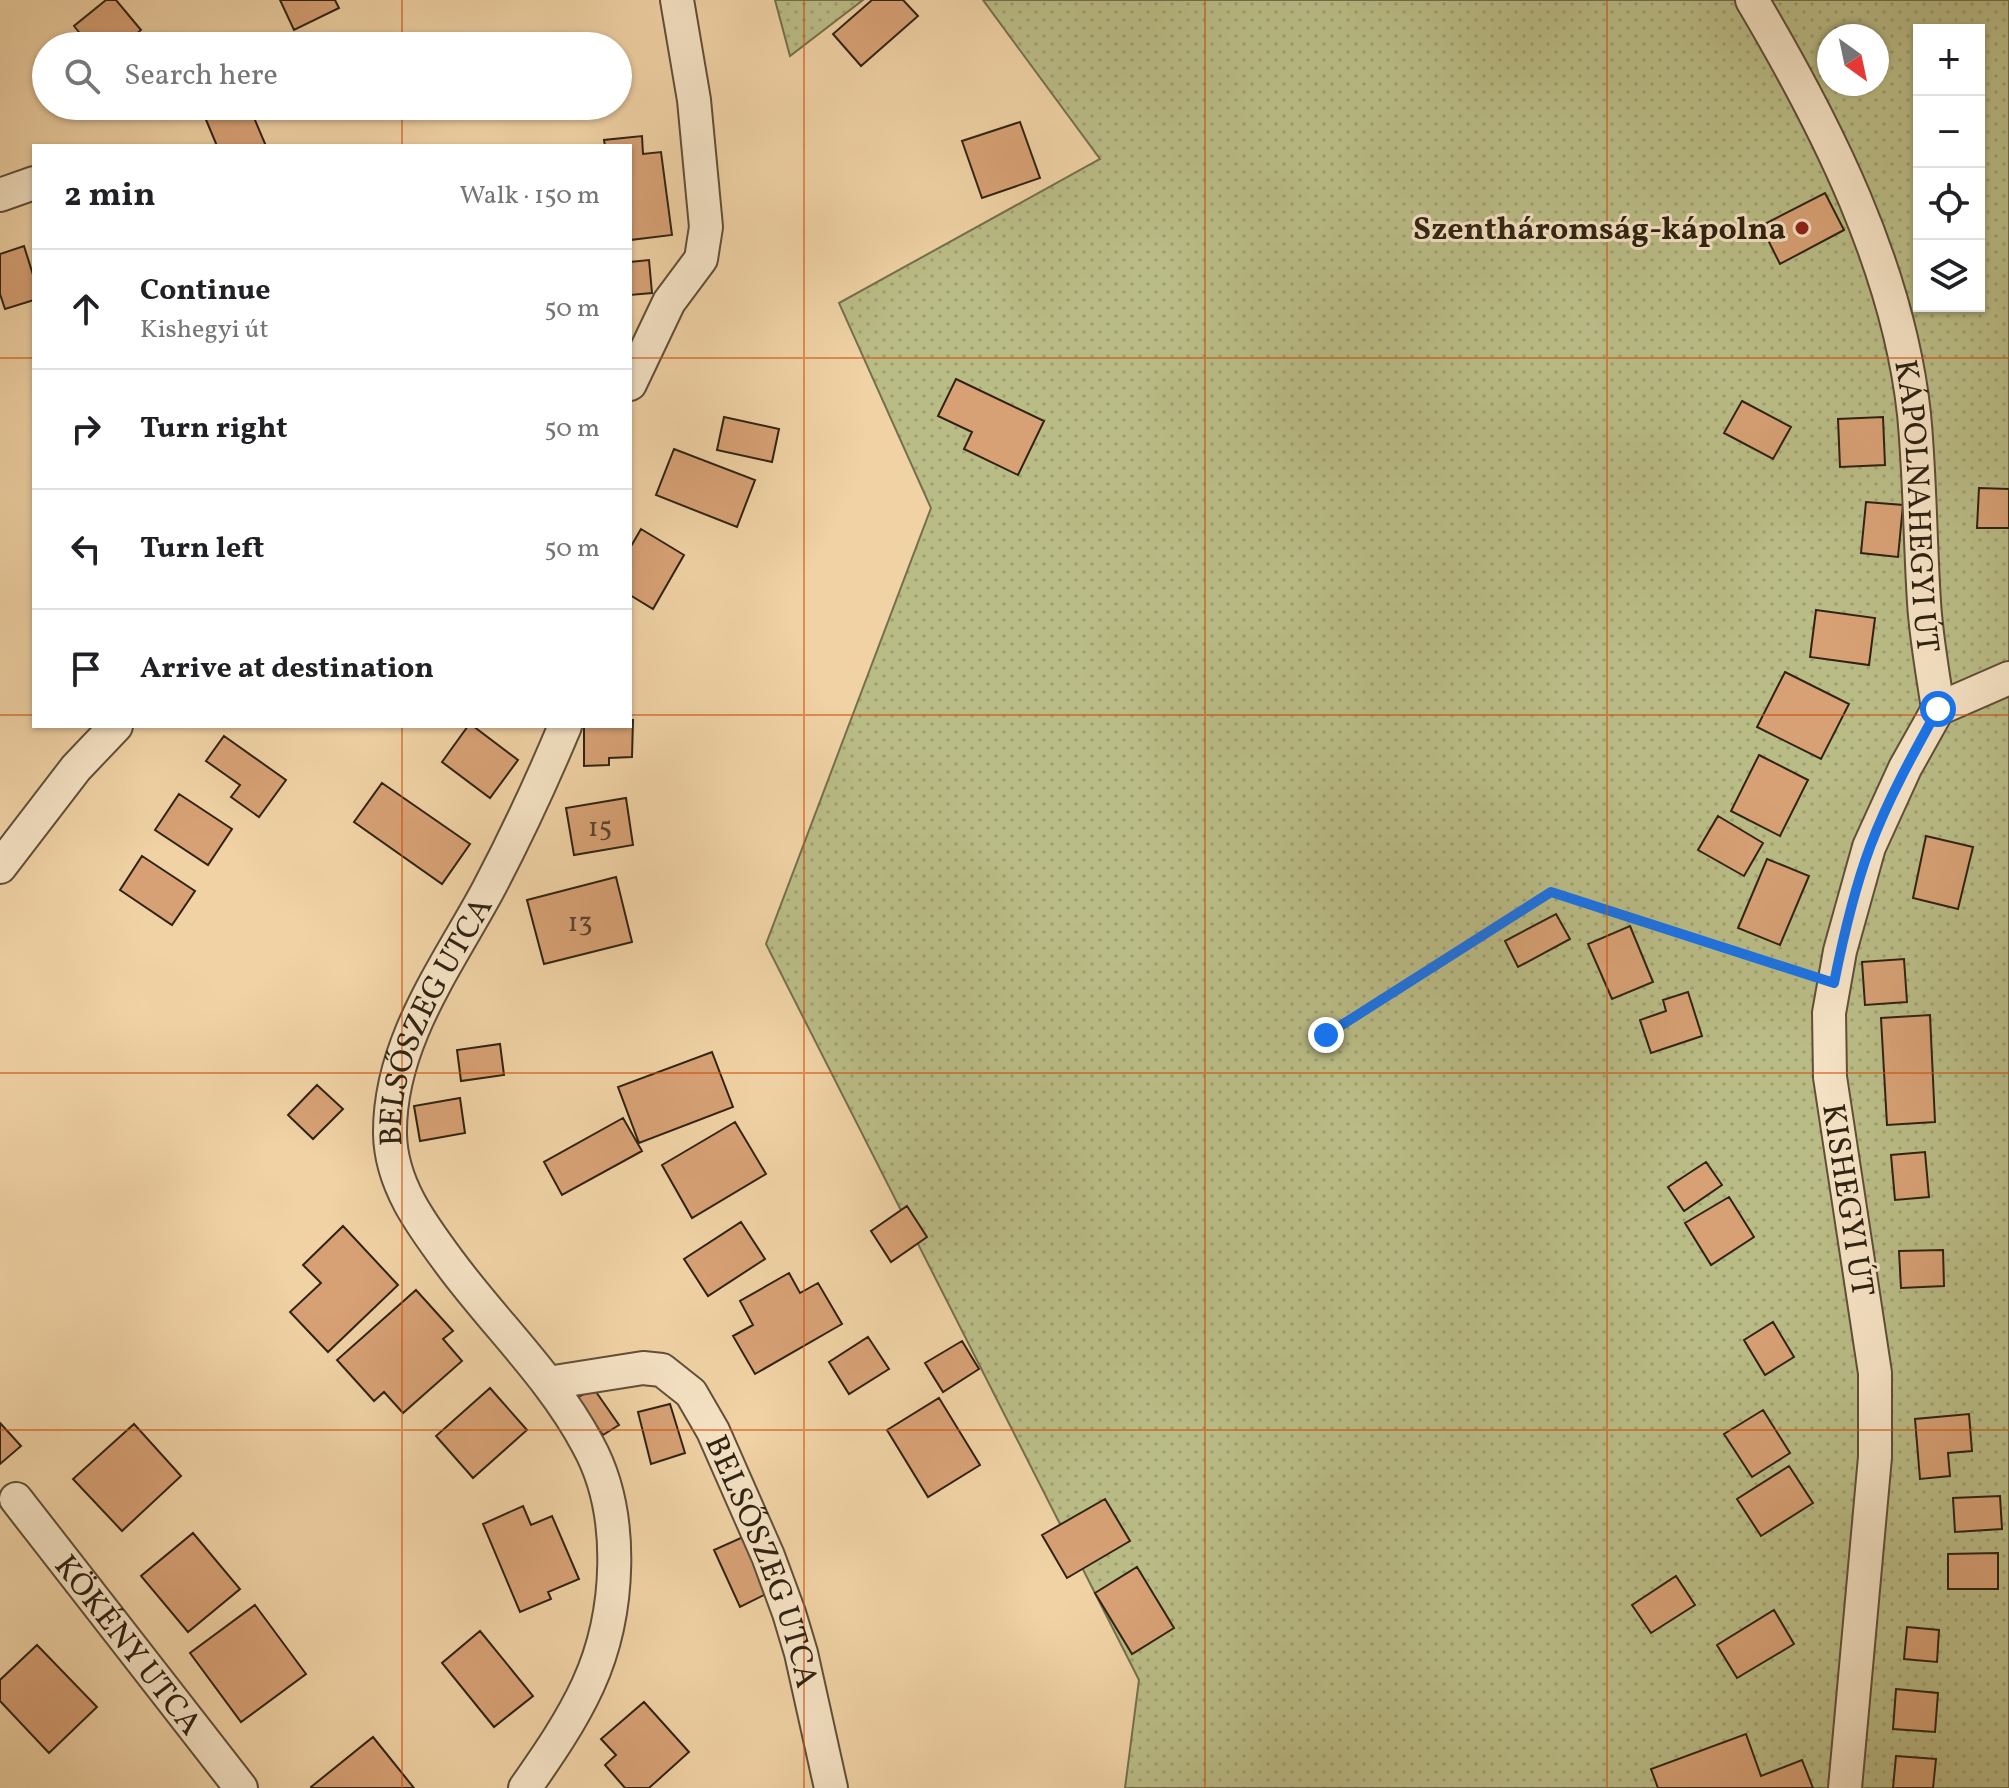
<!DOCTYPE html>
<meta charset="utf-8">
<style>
body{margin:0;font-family:Vollkorn,serif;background:#f6f6f6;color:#202124}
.controls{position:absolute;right:24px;top:24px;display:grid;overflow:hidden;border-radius:0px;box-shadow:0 2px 6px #0004}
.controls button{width:72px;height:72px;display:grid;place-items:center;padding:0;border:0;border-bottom:2px solid #e0e0e0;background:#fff;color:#202124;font:40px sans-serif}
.compass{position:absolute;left:1817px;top:24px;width:72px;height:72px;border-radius:50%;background:#fff;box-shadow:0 2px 6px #0004;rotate:147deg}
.stop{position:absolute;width:24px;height:24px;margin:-18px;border:6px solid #1a73e8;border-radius:50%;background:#fff}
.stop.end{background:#1a73e8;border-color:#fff;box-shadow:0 2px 8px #0008}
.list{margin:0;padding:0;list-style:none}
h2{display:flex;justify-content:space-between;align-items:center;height:104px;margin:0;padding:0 32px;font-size:34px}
h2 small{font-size:26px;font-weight:400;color:#757577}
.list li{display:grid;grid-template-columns:52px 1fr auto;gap:24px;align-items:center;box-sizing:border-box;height:120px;padding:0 32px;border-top:2px solid #e0e0e0}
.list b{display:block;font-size:30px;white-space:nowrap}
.list p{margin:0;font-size:26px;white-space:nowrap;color:#757577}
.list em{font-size:26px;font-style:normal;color:#757577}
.icon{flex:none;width:44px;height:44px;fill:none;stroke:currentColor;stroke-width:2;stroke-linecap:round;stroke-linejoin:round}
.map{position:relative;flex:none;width:2009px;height:1788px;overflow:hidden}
.search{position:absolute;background:#fff;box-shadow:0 2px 6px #0004;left:32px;top:32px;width:600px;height:88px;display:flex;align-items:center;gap:20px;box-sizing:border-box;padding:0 28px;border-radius:44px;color:#757577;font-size:30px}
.panel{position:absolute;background:#fff;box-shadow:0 2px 6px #0004;left:32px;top:144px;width:600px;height:584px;border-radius:0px}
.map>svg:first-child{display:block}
.park{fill:url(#park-dots);stroke:#75704c;stroke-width:2;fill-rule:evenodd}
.building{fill:#d7a175;stroke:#302313;stroke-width:2}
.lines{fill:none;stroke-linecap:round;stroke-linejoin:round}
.street-casing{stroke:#604f38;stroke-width:36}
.path{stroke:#302313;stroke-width:5;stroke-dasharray:6 4;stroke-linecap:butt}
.street{stroke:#f5e2c4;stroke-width:32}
.route{stroke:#1a73e8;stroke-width:10}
.grid{fill:none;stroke:#cc510d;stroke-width:2;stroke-opacity:0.55}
.poi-dot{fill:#8f2418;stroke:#f5e2c4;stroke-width:3}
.labels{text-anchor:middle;stroke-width:6;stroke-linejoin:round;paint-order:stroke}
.number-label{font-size:28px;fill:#5a422c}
.poi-label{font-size:32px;font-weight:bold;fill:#302313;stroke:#f5e2c4;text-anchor:end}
.street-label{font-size:32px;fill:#302313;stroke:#f5e2c4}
</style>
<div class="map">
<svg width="2009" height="1788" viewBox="0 0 2009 1788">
<defs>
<pattern id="park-dots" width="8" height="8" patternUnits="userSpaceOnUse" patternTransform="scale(2)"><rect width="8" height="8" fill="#babc86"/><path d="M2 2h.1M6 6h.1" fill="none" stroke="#a0a173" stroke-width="1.8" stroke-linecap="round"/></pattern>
</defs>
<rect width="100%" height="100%" fill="#f0d2a5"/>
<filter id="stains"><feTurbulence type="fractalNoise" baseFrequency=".0025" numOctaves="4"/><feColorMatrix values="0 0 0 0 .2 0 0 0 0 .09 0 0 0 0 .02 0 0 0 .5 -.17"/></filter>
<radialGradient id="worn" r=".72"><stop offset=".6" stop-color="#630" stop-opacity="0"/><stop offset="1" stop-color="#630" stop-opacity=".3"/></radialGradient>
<path class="park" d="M775 0H863L790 56Z
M983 0H2009V1788H1125L1139 1680 766 944 931 508 839 303 1100 159ZM1919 30H1979V306H1919ZM1829 36H1877V84H1829Z"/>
<path class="building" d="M106 0H116L141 30 122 46H90L74 26Z
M280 0H335L339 8 294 30Z
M872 0H903L918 16 861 66 833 34Z
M226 106H249L266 146H217L204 115Z
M1020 122 1040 178 982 198 962 141Z
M642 136 643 154 661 152 672 235 630 240V146H605L604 140Z
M1825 193 1844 230 1780 264 1761 226Z
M24 246 34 278V300L5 309 0 294V254Z
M649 260 652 293 630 295V262Z
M956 379 1044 421 1018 475 964 449 972 432 938 416Z
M1742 401 1791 427 1773 459 1724 433Z
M724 417 779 429 772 462 717 450Z
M1883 417 1885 465 1840 467 1838 419Z
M674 449 755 480 737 527 656 495Z
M1979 488 2009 489V528H1977Z
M1866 502 1903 505 1898 557 1861 553Z
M641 529 684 555 653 609 630 595V548Z
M1816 610 1875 618 1869 665 1810 657Z
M1785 672 1849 704 1821 759 1757 727Z
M630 720H633L632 757 609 758V765L584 766V726H630Z
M468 726H473L518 760 490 798 442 762Z
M224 736 286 780 259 817 231 797 240 785 206 761Z
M1759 755 1808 780 1780 836 1731 811Z
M382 783 470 844 442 884 354 822Z
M179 794 232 829 208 865 155 830Z
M626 798 633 845 574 855 566 808Z
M1718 816 1763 843 1744 876 1698 850Z
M1926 836 1973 847 1958 909 1913 898Z
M142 856 195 891 172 925 120 890Z
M1767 859 1809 876 1780 945 1738 928Z
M616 877 632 942 544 964 527 900Z
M1556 914 1570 939 1518 967 1505 941Z
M1630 926 1653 982 1612 999 1588 944Z
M1904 959 1907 1002 1865 1005 1862 962Z
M1688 992 1702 1036 1651 1053 1640 1020 1666 1011 1663 1000Z
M1930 1015 1935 1122 1887 1125 1881 1018Z
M500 1044 504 1075 461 1081 457 1050Z
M712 1052 733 1107 639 1143 618 1087Z
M317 1085 343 1109 313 1139 288 1115Z
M460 1098 465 1133 420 1141 414 1106Z
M623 1118 642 1151 562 1195 544 1162Z
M735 1122 766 1174 692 1218 662 1165Z
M1925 1152 1929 1197 1895 1200 1891 1155Z
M1706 1162 1722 1185 1684 1211 1668 1187Z
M1729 1197 1754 1237 1711 1265 1685 1223Z
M907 1206 927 1237 891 1262 871 1231Z
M741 1222 765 1259 708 1296 684 1259Z
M343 1226 398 1285 328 1352 290 1312 321 1283 303 1265Z
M1943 1250 1944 1286 1901 1288 1899 1251Z
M789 1273 800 1293 818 1283 842 1324 755 1374 733 1336 753 1325 740 1301Z
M416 1290 453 1331 443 1339 462 1361 403 1413 384 1392 374 1401 337 1360Z
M1773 1322 1794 1357 1765 1375 1744 1340Z
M868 1337 889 1369 849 1394 829 1362Z
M962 1341 979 1369 943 1392 925 1363Z
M490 1388 527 1430 473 1478 436 1436Z
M594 1389 619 1425 603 1435 576 1398Z
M939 1398 980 1465 928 1497 887 1430Z
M670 1404 685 1453 651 1464 638 1412Z
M1763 1410 1790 1453 1752 1477 1724 1434Z
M1969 1414 1972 1451 1948 1453 1950 1476 1920 1479 1915 1419Z
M0 1423 21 1446 0 1464Z
M134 1424 181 1476 122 1531 73 1479Z
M1789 1466 1813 1503 1761 1536 1737 1499Z
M2000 1496 2002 1529 1955 1532 1953 1498Z
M1105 1499 1130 1541 1067 1578 1042 1535Z
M523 1506 531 1525 552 1516 579 1579 548 1592 551 1599 520 1612 483 1524Z
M193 1533 240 1589 188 1632 141 1576Z
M743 1537 768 1593 740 1607 714 1550Z
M1998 1553V1589H1948V1554Z
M1137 1567 1174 1628 1132 1654 1095 1593Z
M1676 1576 1695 1605 1651 1633 1632 1605Z
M255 1605 306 1674 241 1722 190 1653Z
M1774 1610 1794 1644 1737 1678 1717 1645Z
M1907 1627 1939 1630 1937 1662 1904 1659Z
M480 1631 533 1696 494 1727 442 1663Z
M37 1645 97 1707 49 1753 0 1701V1680Z
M1896 1689 1938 1693 1935 1732 1893 1729Z
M644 1702 689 1752 649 1788H625L605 1765 616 1755 601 1739Z
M1746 1734 1761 1776 1802 1760 1813 1788H1658L1651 1769Z
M373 1737 414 1788H311V1787Z
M1896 1756 1936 1759 1933 1788H1893Z"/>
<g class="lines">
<defs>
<g id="street">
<path id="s1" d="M1752 0C1826 125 1898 267 1914 414 1920 476 1920 539 1924 602 1926 637 1933 674 1938 709"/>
<path d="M0 195 34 183"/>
<path d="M630 384 669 302 701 259 706 227 694 100 677 0"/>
<path d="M0 867 76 768 116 726"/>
<path id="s2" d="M548 1383 643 1368 662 1370 691 1393 713 1431 768 1556 789 1613 801 1653 831 1788"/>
<path id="s3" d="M16 1499 241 1788"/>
<path id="s4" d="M525 1788C548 1755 571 1722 588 1685 620 1615 626 1514 588 1445 552 1377 495 1324 450 1263 421 1224 391 1184 390 1134 389 1043 447 966 488 890 516 837 542 781 565 726"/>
<path d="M1845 1788 1875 1457V1373L1830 1077 1829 1013 1840 951 1869 847 1905 768 1938 709 2009 678"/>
</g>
</defs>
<use href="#street" class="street-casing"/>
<path class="path" d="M1326 1035 1551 892 1802 973"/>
<use href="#street" class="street"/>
</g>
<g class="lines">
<path class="route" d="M1326 1035 1551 892 1834 983C1843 938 1854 890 1870 847 1888 799 1913 754 1938 709"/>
</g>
<path class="grid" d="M402 0V46M804 0V1788M1205 0V1788M1607 0V1788M402 106V146M0 358H34M630 358H2009M0 715H34M630 715H2009M402 726V1788M0 1073H2009M0 1430H2009"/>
<circle class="poi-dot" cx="1802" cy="228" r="8"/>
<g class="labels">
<g class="number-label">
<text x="600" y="836">15</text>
<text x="580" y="931">13</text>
</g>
<g class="poi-label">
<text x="1786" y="239">Szentháromság-kápolna</text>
</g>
<g class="street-label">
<text dy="11" stroke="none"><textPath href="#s1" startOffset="540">KÁPOLNAHEGYI ÚT</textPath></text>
<text dy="11" stroke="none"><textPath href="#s4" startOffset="864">BELSŐSZEG UTCA</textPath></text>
<text transform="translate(1849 1200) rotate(81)" y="11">KISHEGYI ÚT</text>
<text dy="11" stroke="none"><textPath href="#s2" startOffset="336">BELSŐSZEG UTCA</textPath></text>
<text dy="11" stroke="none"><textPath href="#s3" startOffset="184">KÖKÉNY UTCA</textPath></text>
</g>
</g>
<rect width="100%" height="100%" filter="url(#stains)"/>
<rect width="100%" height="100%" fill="url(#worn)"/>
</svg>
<div class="controls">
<button>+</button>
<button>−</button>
<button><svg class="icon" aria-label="locate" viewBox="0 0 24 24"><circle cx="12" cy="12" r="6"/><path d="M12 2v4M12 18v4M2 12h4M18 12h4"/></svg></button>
<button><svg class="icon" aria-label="layers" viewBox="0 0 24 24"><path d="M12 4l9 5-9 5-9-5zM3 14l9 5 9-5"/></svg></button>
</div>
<svg class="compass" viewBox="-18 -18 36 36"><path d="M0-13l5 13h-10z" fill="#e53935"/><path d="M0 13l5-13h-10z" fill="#757577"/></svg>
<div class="stop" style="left:1938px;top:709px"></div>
<div class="stop end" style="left:1326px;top:1035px"></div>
<div class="search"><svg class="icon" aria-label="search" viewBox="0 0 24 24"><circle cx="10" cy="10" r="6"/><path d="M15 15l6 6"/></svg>Search here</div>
<section class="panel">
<h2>2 min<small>Walk · 150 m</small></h2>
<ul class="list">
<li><svg class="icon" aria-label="ahead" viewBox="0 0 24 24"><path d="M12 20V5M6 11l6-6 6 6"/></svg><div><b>Continue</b><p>Kishegyi út</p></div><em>50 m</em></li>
<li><svg class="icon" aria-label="right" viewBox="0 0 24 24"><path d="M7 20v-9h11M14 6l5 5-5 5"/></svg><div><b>Turn right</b></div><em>50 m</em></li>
<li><svg class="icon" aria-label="left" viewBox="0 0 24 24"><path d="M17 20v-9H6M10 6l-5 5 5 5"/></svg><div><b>Turn left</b></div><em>50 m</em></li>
<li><svg class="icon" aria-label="arrive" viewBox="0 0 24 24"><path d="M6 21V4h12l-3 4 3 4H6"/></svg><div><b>Arrive at destination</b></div></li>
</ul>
</section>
</div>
